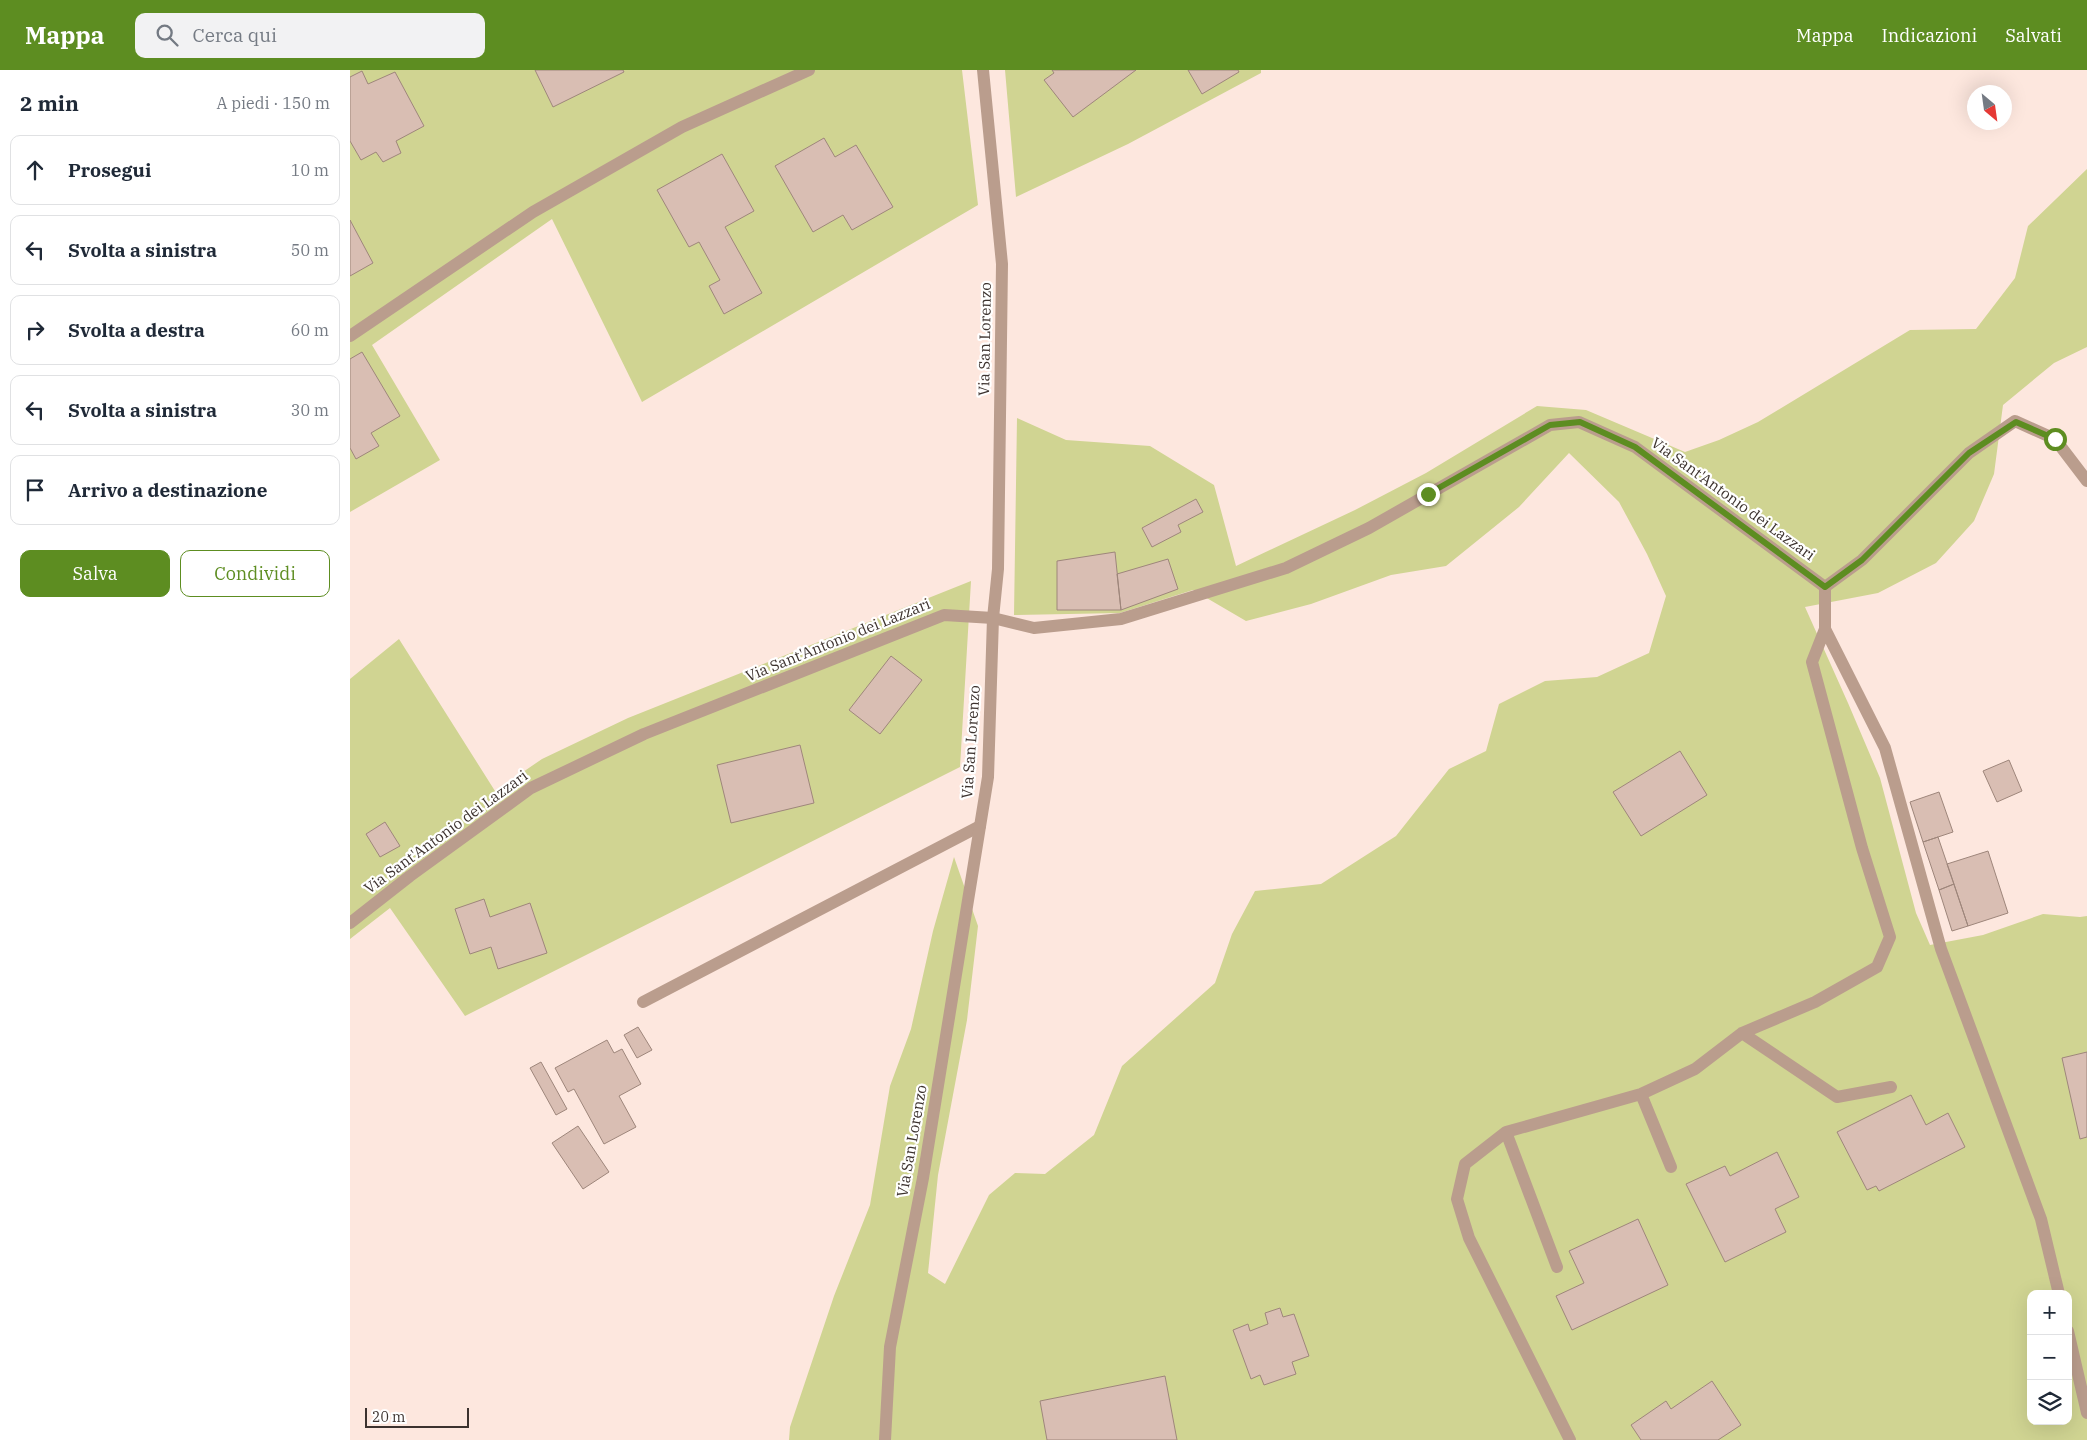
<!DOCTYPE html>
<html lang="it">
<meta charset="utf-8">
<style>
body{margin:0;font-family:"IBM Plex Serif",serif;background:#f2f2f3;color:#1f2937}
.controls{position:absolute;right:15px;bottom:15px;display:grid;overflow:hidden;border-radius:10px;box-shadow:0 5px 20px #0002}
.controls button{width:45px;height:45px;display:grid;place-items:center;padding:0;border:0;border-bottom:1px solid #e0e1e3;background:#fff;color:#1f2937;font:25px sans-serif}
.compass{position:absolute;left:1617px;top:15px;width:45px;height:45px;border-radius:50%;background:#fff;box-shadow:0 5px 20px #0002;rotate:151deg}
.scale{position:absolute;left:15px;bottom:12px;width:104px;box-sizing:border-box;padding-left:5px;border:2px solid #3c322e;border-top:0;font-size:14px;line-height:18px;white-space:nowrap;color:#3c322e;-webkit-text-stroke:4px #fff;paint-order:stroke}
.stop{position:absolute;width:15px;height:15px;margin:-11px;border:4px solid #5d8d21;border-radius:50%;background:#fff}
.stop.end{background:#5d8d21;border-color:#fff;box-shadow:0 1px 5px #0008}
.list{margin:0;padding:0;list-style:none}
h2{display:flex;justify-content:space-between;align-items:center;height:65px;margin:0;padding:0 20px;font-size:21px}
h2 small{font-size:16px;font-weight:400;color:#747a83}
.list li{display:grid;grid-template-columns:32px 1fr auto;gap:15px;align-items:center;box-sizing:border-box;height:70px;margin:0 10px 10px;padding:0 10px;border:1px solid #e0e1e3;border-radius:10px}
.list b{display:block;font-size:19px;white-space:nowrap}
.list em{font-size:16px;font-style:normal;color:#747a83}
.actions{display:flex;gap:10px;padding:15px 20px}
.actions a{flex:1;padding:11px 0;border:1px solid #5d8d21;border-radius:10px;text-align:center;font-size:18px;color:#5d8d21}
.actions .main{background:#5d8d21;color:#fff}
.icon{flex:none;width:28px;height:28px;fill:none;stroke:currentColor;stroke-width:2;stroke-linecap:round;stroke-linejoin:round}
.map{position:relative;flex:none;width:1737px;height:1370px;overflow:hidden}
header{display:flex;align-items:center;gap:30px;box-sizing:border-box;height:70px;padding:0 25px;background:#5d8d21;color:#fff}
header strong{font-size:24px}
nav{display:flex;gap:28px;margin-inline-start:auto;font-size:18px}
.search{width:350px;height:45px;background:#f2f2f3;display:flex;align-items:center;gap:12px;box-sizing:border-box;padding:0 18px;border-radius:10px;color:#747a83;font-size:19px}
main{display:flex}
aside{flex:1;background:#fff}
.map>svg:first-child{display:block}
.green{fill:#d0d492;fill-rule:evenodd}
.building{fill:#d9beb3;stroke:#9e867b}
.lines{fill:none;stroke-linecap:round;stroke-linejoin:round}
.service{stroke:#ba9d8d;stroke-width:12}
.minor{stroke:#ba9d8d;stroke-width:12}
.tertiary{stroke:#ba9d8d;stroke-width:12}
.route{stroke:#5d8d21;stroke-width:6}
.labels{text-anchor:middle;stroke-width:4.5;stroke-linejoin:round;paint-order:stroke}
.street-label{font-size:15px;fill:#3c322e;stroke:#fff}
</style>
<header>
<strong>Mappa</strong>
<div class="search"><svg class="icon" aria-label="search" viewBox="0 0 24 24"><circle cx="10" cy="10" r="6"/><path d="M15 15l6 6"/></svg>Cerca qui</div>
<nav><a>Mappa</a><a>Indicazioni</a><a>Salvati</a></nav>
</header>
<main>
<aside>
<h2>2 min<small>A piedi · 150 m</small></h2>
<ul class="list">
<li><svg class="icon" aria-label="ahead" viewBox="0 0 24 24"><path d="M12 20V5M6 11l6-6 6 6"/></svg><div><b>Prosegui</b></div><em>10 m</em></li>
<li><svg class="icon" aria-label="left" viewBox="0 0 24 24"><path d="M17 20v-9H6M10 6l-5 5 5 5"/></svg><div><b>Svolta a sinistra</b></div><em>50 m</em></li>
<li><svg class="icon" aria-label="right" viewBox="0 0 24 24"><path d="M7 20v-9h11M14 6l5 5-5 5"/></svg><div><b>Svolta a destra</b></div><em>60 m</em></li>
<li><svg class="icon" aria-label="left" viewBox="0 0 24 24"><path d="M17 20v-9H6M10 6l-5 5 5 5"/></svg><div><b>Svolta a sinistra</b></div><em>30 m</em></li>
<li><svg class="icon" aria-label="arrive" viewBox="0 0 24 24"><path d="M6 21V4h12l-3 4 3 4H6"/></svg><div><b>Arrivo a destinazione</b></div></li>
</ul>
<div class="actions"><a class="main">Salva</a><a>Condividi</a></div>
</aside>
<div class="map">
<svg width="1737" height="1370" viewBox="0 0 1737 1370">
<rect width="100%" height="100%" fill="#fde7de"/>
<path class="green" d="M0 0H612L628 135 292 332 202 149 22 275 90 390 0 442Z
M655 0H911V3L778 74 666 127Z
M1737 99V277L1704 293 1653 335 1644 404 1624 451 1586 493 1528 523 1455 537 1498 633 1530 708 1566 843 1580 875 1633 865 1693 844 1730 847 1737 846V1370H439L440 1357 484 1226 520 1135 540 1016 561 959 583 861 604 787 628 856 617 950 588 1105 578 1203 595 1214 639 1125 665 1103 695 1104 744 1065 772 996 865 913 882 864 905 821 971 814 1046 766 1099 699 1136 681 1149 634 1195 611 1247 607 1299 583 1316 526 1297 484 1269 432 1219 383 1169 437 1096 496 1041 505 961 534 896 551 843 520 770 543 664 545 667 348 716 370 800 376 864 415 886 496 1005 440 1076 403 1187 336 1236 340 1335 382 1369 370 1408 352 1560 260 1626 259 1665 208 1678 156ZM1681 1224H1718V1351H1681Z
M621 511 610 697 115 946 40 838 0 869V609L49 569 145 721 192 689 278 648Z"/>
<path class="building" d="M185 0H273L274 2 203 37Z
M702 0H786L723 47 694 10 704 3Z
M838 0H888L889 2 852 24Z
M12 1 18 14 45 2 74 56 46 71 51 83 33 92 26 82 11 90 0 71V7Z
M474 68 485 87 506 75 543 137 502 160 493 145 463 162 425 96Z
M372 84 404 141 375 157 412 223 374 244 359 216 370 210 349 172 339 177 307 120Z
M0 150 23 193 0 206Z
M12 282 50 346 21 363 29 376 6 389 0 378V289Z
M846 429 853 442 828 455 831 462 802 477 792 458Z
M765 482 771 540H707V491Z
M818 489 828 519 771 540 767 504Z
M541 586 572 610 530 664 499 640Z
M450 675 464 733 381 753 367 695Z
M1330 681 1357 725 1291 766 1263 722Z
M1659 690 1672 721 1647 732 1633 701Z
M1589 722 1603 762 1573 772 1560 732Z
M35 752 50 776 30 787 16 764Z
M1588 767 1604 814 1589 820 1573 772Z
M1638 781 1658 843 1618 856 1597 794Z
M1604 814 1618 856 1602 861 1589 820Z
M134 829 140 847 180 833 197 883 148 899 141 877 120 884 105 839Z
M288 957 302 980 287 988 274 965Z
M257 970 264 983 272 979 291 1014 269 1026 286 1057 254 1074 224 1019 218 1022 205 998Z
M1737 982V1067L1730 1069 1712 988Z
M191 992 217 1039 206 1045 180 998Z
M1561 1025 1576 1055 1598 1043 1615 1077 1529 1121 1526 1116 1517 1120 1487 1062Z
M228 1056 259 1102 233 1119 202 1073Z
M1427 1082 1449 1127 1425 1139 1436 1162 1375 1192 1336 1114 1375 1096 1380 1106Z
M1288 1149 1318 1215 1222 1260 1206 1226 1234 1213 1219 1181Z
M930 1238 933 1247 944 1244 959 1286 942 1292 946 1304 914 1315 910 1305 901 1309 883 1260 898 1254 900 1261 918 1254 915 1243Z
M815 1306 827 1370H697L690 1331Z
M1362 1311 1391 1355 1368 1370H1291L1281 1355 1316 1331 1321 1339Z"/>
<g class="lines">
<path class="service" d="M0 266 183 142 332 57 459 0
M1475 517V559L1535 678 1591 879 1691 1149 1709 1224
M293 932 630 756
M1392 963 1487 1027 1541 1017
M1291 1024 1321 1097
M1156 1062 1207 1197
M1718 1261 1737 1343
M1220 1370 1119 1168 1107 1129 1115 1094 1156 1062 1291 1024 1345 999 1392 963 1465 932 1527 897 1540 867 1512 778 1462 592 1475 559"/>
<path class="minor" d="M0 853 60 806 181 718 294 664 594 545 643 548 684 558 771 549 936 498 1019 458 1200 355 1229 352 1285 377 1475 517 1512 490 1619 383 1665 351 1705 369 1737 411"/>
<path class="tertiary" d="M535 1370 540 1277 573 1108 638 707 643 548 648 499 652 194 633 0"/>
</g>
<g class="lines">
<path class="route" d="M1078 424 1200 355 1230 352 1285 377 1475 517 1512 490 1619 383 1666 352 1705 369"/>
</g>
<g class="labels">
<g class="street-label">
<text transform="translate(635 269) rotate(-89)" y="5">Via San Lorenzo</text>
<text transform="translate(1383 429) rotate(36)" y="5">Via Sant'Antonio dei Lazzari</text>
<text transform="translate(488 570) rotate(-22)" y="5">Via Sant'Antonio dei Lazzari</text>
<text transform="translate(621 672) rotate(-86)" y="5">Via San Lorenzo</text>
<text transform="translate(96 762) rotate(-36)" y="5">Via Sant'Antonio dei Lazzari</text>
<text transform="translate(562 1071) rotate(-80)" y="5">Via San Lorenzo</text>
</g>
</g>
</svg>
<div class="controls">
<button>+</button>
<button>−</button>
<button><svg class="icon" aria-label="layers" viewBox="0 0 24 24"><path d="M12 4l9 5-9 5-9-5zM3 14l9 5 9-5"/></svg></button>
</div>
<svg class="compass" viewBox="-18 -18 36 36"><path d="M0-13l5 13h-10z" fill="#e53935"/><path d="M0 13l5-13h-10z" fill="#747a83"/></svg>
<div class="scale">20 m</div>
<div class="stop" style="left:1705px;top:369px"></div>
<div class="stop end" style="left:1078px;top:424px"></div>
</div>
</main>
